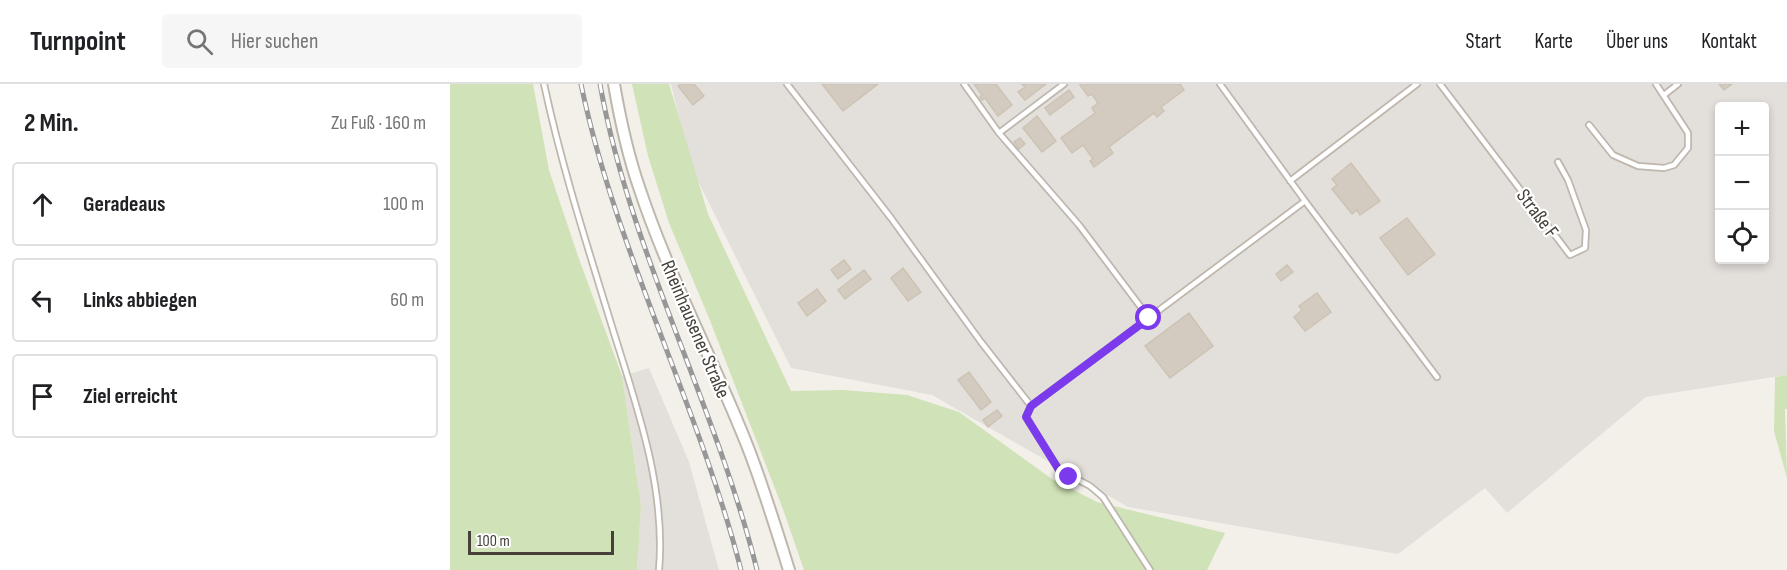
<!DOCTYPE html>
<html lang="de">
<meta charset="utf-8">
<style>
body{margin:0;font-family:"Sofia Sans Condensed",sans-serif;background:#f6f6f6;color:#202124}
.controls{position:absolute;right:18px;top:18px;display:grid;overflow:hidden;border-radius:6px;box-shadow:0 3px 9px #0003}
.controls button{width:54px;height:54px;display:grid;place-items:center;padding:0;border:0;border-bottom:2px solid #e0e0e0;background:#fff;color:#202124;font:30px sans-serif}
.scale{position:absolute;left:18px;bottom:15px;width:146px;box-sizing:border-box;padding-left:6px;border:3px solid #464039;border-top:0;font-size:16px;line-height:21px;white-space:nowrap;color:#464039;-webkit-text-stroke:4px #fff;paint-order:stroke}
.stop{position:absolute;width:18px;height:18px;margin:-14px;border:4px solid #7c3aed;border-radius:50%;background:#fff}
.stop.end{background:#7c3aed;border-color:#fff;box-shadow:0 2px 6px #0008}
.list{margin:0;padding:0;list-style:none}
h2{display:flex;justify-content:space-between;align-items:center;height:78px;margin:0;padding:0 24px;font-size:26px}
h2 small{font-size:20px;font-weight:400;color:#757577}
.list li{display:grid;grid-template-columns:39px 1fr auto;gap:18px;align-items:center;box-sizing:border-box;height:84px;margin:0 12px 12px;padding:0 12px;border:2px solid #e0e0e0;border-radius:6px}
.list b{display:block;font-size:22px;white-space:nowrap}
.list em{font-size:20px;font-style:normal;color:#757577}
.icon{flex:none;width:33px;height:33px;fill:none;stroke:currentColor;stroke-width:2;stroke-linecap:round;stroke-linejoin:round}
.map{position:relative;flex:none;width:1337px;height:486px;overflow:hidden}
header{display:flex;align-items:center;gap:36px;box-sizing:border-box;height:84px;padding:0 30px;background:#fff;border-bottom:2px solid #e0e0e0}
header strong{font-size:28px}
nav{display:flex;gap:33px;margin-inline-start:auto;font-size:21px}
.search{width:420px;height:54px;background:#f6f6f6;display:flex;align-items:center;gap:15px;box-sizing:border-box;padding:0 21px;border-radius:6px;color:#757577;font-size:22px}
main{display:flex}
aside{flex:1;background:#fff}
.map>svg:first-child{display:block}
.industrial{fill:#e3dfdb;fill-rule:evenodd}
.green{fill:#d0e2b7}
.building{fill:#d3cbc0;stroke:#cdc3b4;stroke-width:1.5}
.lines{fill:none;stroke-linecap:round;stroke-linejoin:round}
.service-casing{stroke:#bdb7ad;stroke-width:8}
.tertiary-casing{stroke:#bdb7ad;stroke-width:14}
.service{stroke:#fff;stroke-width:4.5}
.tertiary{stroke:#fff;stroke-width:10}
.rail-casing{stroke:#979797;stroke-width:5}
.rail{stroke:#fff;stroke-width:3;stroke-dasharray:9;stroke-linecap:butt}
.route{stroke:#7c3aed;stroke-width:8}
.labels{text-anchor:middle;stroke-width:4.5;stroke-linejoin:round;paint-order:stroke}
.street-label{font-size:20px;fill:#464039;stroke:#fff}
</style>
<header>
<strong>Turnpoint</strong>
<div class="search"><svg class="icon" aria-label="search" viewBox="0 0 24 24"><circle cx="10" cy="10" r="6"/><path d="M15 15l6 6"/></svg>Hier suchen</div>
<nav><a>Start</a><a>Karte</a><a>Über uns</a><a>Kontakt</a></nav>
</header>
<main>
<aside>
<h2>2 Min.<small>Zu Fuß · 160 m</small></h2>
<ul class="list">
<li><svg class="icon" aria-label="ahead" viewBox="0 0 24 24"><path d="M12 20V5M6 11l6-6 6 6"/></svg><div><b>Geradeaus</b></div><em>100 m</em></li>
<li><svg class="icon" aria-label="left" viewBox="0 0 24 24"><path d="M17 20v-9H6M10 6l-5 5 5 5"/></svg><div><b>Links abbiegen</b></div><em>60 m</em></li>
<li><svg class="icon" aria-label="arrive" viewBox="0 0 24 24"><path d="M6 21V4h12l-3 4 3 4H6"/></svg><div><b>Ziel erreicht</b></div></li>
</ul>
</aside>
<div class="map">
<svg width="1337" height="486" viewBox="0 0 1337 486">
<rect width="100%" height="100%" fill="#f3f0ea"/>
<path class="industrial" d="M221 0H1337V291L1196 313 1057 429 1035 404 948 470 678 423 482 311 341 284 240 81ZM1270 22H1314V176H1270Z
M199 284 239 378 269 486H187L191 422 172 292Z"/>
<path class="green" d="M0 0H83L99 86 128 172 172 292 191 422 187 486H0Z
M182 0H219L258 130 341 307 393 306 457 311 509 328 602 395 647 418 775 449 757 486H354L334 428 259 234 219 139 198 72Z
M1337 291V325H1335L1337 394 1324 347 1325 293Z"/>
<path class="building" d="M231 0H244L254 12 243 21 228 2Z
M372 0H428L393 27Z
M524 0H546L562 21 548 32 535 14 532 16 530 13 532 11Z
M572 0H596L575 16 568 8 575 3Z
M633 0H730L734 6 711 23 714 27 707 33 704 29 659 63 663 69 644 83 640 77 643 75 633 61 622 69 611 54 645 29 642 24 648 19 642 10 638 12 630 1Z
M1269 0H1282L1274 6Z
M619 6 624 13 600 31 595 24Z
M587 32 606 57 592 68 573 44Z
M570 54 575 60 569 65 564 58Z
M901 79 930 117 910 131 907 126 902 130 882 105 887 101 882 95Z
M957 134 985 170 958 191 930 154Z
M394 176 401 185 388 195 381 186Z
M837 181 843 188 831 197 826 190Z
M453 184 471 208 458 217 441 194Z
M414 186 421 195 395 215 388 206Z
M367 205 376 217 357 232 348 219Z
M867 209 881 228 855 247 844 233 852 226 849 222Z
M739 229 763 262 720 294 695 262Z
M519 288 541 318 531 326 508 296Z
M547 326 552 332 538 343 533 336Z"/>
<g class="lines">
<defs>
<path id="service" d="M94 0C112 84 138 164 163 246 187 323 216 404 209 486
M337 0 441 134 531 258 581 322 576 333 609 386 640 402 653 413 700 486
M514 0 549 49 614 0
M990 0 1120 171 1135 164 1136 146 1118 96 1108 78
M1214 11 1228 0
M1139 41 1163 71 1188 82 1214 84 1224 81 1238 64V49L1206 0
M549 49 629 141 699 234
M840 97 967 0
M855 117 987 293
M581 322 855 117 770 0"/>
<path id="tertiary" d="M164 0C170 35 178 72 190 106 219 193 263 275 297 361 313 402 326 444 339 486"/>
</defs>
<use href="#service" class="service-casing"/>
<use href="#tertiary" class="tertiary-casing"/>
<use href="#service" class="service"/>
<use href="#tertiary" class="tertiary"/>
<defs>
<path id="rail" d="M131 0C165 165 249 322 291 486
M150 0C180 168 266 321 307 486"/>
</defs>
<use href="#rail" class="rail-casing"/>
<use href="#rail" class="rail"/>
</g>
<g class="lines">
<path class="route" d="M619 393 609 386 576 333 581 322 699 234"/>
</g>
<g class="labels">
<g class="street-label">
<text transform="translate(1088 129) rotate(53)" y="7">Straße F</text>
<text transform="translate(246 245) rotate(67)" y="7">Rheinhausener Straße</text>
</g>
</g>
</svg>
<div class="controls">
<button>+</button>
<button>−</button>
<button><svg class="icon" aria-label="locate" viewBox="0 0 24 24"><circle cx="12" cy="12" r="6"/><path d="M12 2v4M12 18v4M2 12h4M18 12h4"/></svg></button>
</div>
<div class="scale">100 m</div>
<div class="stop" style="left:699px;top:234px"></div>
<div class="stop end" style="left:619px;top:393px"></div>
</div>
</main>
